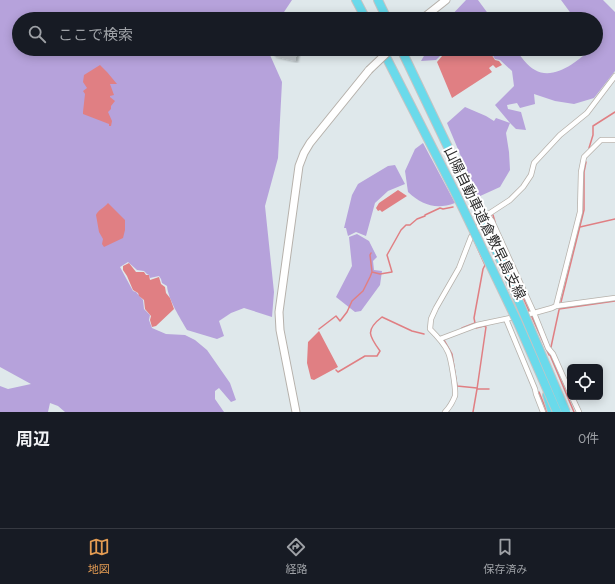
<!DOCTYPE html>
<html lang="ja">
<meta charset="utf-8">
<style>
body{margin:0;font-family:Jost,"Noto Sans JP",sans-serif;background:#20242c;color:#f1f3f6}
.controls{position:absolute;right:12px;bottom:12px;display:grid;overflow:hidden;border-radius:6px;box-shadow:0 2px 10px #0003}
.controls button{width:36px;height:36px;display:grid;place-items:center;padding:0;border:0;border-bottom:1px solid #363941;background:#171b24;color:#f1f3f6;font:20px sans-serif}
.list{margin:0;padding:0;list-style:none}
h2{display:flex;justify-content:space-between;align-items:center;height:52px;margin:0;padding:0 16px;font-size:17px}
h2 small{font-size:13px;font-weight:400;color:#9ea1a6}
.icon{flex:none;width:22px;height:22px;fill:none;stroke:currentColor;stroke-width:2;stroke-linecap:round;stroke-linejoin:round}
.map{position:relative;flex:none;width:615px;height:412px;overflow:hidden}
.search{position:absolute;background:#171b24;box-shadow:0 2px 10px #0003;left:12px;right:12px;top:12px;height:44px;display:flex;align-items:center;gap:10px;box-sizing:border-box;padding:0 14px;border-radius:22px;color:#9ea1a6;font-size:15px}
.sheet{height:116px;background:#171b24}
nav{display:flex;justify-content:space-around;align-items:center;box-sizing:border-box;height:56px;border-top:1px solid #363941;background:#171b24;font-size:11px;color:#9ea1a6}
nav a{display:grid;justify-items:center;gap:2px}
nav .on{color:#e49c53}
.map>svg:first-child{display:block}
.green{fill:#b6a2db}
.water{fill:#e07f83}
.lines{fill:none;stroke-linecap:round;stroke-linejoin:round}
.stream{stroke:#e07f83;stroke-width:1.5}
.building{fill:#bec3c7;filter:url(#shadow)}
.street-casing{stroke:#b6b1ab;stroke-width:6}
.secondary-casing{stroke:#b6b1ab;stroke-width:9}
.highway-casing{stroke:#c4c4c4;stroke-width:10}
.street{stroke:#fff;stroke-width:4.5}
.secondary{stroke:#fff;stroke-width:7}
.highway{stroke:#6adaeb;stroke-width:8}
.secondary-bridge-casing{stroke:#b6b1ab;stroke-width:9;stroke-linecap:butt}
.highway-bridge-casing{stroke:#c4c4c4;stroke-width:10;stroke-linecap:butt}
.secondary-bridge{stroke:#fff;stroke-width:7}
.highway-bridge{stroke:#6adaeb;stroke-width:8}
.labels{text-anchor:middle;stroke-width:4;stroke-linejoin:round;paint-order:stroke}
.street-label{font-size:14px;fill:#2b2b2b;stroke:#fff}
</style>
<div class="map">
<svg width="615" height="412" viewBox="0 0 615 412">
<defs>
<filter id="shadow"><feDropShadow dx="3" dy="1.5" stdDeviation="1" flood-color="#0004"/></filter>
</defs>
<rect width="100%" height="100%" fill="#dfe8eb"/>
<path class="green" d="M0 0H292L284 12 275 15 272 19H19V49H271L270 55 282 82 278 158 265 206 274 292 272 317 244 308 231 313 219 321 224 336 217 339 187 330C180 318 168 299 167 286L162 283 161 279 159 276 150 278 149 275 147 274 144 271 137 270 128 262 120 267 133 291 136 292 143 300 144 309 150 315 149 320 152 328 166 334 185 335 195 340 207 350 230 383 236 400 231 402 219 388 215 391V399L224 412H65L58 406 50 403 48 412H0V386L8 389 31 384 0 367Z
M466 0H478L492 19H448Z
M561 0H603L615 12V71L594 98 574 104 555 101 534 94 535 104 520 108 517 103 507 105 508 109 521 112 526 130 516 129 510 123 506 133 509 152 510 170 500 187 478 197 447 123 465 107 486 116 494 121 496 118 510 123 495 105 514 86 512 71 500 60 495 59 489 49H515C521 56 527 66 535 70 554 81 578 61 591 49H596V19H575Z
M428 49H447L436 60 421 61Z
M423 143 455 203C436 210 422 205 408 192L405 171 415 149Z
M395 165 405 184 388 191 375 203 366 236 356 232 348 236 346 228H344L352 195 358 184 388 166Z
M357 234 369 241 377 257 373 261 374 270 382 271 380 285 361 311 355 312 336 297 352 266 349 237Z"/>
<path class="water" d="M448 49H488L495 60 499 61 502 65 496 68 493 65 489 68 492 72 452 98 437 62Z
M100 65 107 72 117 84H110L114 95 110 96V97L115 101 111 106V109L108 112 112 121 111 126H109V124L83 114V112L85 94 83 91 87 88 83 82 84 75Z
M398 190 407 196 382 212 380 210 378 211 376 208 379 203Z
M108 203 125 220V230L123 238 104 247 102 244 103 239 99 232 96 215C98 210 104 208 108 203Z
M129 263 136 272H144L146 275H149L150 280 159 277 161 284 165 287 166 293 170 298 174 309 156 326 152 327 150 320 151 316 145 309 144 300 139 296 138 293 133 290 127 276 123 270V266Z
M319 331 338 367 314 380 311 379 307 363 308 342Z"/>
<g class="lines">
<path class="stream" d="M589 148 593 135V126L615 112
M493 215 495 222
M490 224 529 311
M580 227 615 219
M473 238 485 265 483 269 474 318 475 323
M372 272 380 274 392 272 387 255 401 230 406 225H410L417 219 425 216V215L440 208 443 209 453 207
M561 302 584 210V172L586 162
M559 309 615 301
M531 315 549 355
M475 326 476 328 484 326 486 327 477 389H489
M462 328 475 323
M319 329 336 316 340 321 347 312 352 301 363 291 370 277 372 272 370 255 371 253
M444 340 452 354 457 386 477 388
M551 347 559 310
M550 355 574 412
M336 370 338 372 365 356H377L380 351C369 336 365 330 382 317L412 331 424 334
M539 392 547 412
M473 412 477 389"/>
</g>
<path class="building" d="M275 49H298L295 61 273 56Z"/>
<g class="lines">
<defs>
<path id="street" d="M487 215 492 221 534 313 548 348 553 354 570 392
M556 306 580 212 581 172 584 157 601 140H615
M506 319 535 389 536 394 543 412
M440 339 477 325 534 313 552 308 556 306 615 298
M572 397 579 412
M445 412C449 408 453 401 455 396 456 389 451 358 448 352 444 343 437 336 430 329L431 319 436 308 459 268 471 237 487 215 510 200 523 187 531 175 534 163 560 135 587 113 615 76"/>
<path id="secondary" d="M422 19 446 0
M296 412 280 330 279 312 299 166 304 153 310 143 369 70"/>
<path id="highway" d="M356 0 366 19
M378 0 387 19
M382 49 456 194
M401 49 468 189
M547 395 552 412"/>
</defs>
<use href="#street" class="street-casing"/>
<use href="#secondary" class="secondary-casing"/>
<use href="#highway" class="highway-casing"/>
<use href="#street" class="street"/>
<use href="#secondary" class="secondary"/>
<use href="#highway" class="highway"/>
<defs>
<path id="secondary-bridge" d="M369 70 391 49"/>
<path id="highway-bridge" d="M468 189 510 281 566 412
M456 194 518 323 557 412"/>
</defs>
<use href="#secondary-bridge" class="secondary-bridge-casing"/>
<use href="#highway-bridge" class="highway-bridge-casing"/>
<use href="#secondary-bridge" class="secondary-bridge"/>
<use href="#highway-bridge" class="highway-bridge"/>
</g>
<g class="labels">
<g class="street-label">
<text transform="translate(485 223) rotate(64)" y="5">山陽自動車道倉敷早島支線</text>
</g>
</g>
</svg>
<div class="controls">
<button><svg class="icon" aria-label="locate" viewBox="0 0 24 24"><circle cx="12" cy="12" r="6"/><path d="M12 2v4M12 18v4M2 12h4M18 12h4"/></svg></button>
</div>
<div class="search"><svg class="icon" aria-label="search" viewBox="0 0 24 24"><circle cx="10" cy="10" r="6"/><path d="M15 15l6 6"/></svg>ここで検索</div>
</div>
<section class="sheet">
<h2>周辺<small>0件</small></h2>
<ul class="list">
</ul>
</section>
<nav>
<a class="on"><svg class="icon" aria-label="map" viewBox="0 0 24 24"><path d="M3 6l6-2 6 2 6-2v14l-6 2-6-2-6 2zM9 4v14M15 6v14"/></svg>地図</a>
<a><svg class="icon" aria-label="directions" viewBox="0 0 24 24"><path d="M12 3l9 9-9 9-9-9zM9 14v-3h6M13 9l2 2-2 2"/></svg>経路</a>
<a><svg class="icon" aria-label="saved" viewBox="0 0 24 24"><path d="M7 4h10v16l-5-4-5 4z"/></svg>保存済み</a>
</nav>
